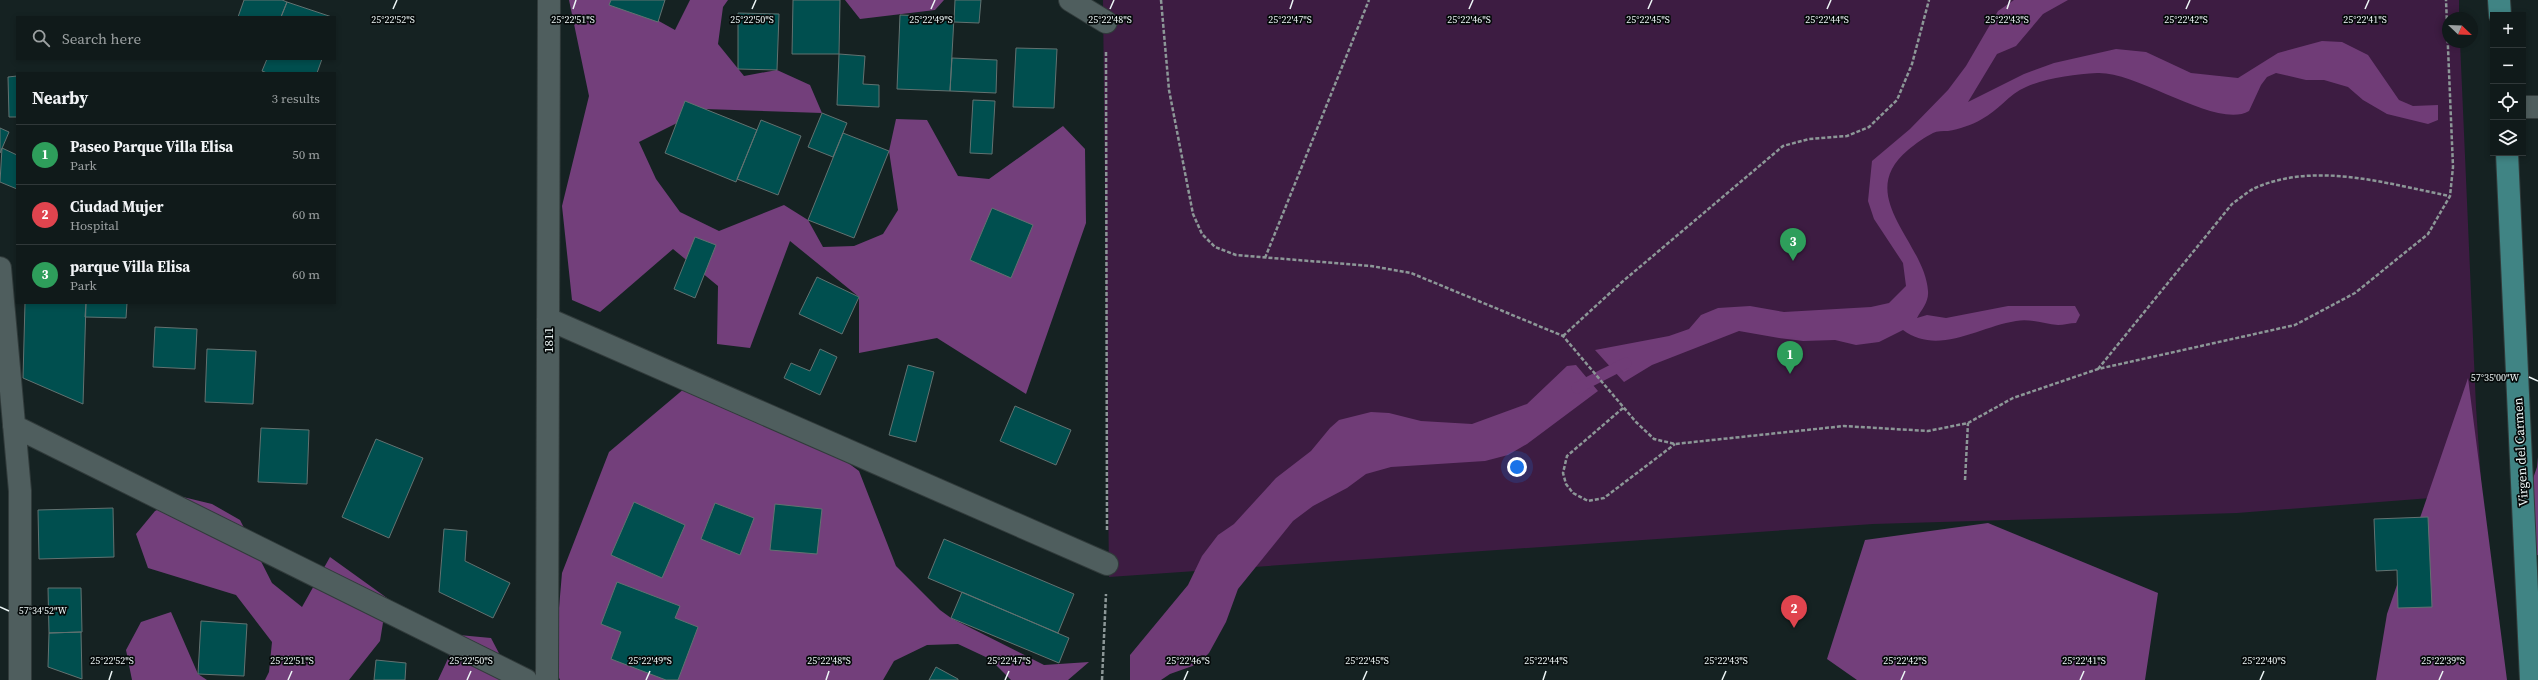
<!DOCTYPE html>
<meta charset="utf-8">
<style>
body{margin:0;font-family:"Source Serif 4",serif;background:#192323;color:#f1f3f6}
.controls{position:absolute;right:12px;top:12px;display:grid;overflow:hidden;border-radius:0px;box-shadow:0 2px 6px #0003}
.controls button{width:36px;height:36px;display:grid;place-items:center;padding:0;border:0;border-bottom:1px solid #303839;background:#101a1a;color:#f1f3f6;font:20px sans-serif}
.compass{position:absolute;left:2442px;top:12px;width:36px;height:36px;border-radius:50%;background:#101a1a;box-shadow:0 2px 6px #0003;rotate:113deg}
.you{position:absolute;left:1517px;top:467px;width:14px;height:14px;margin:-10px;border:3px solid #fff;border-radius:50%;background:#1a73e8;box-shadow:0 0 0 6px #1a73e833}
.badge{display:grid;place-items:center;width:26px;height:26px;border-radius:50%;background:#ec8cfa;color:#fff;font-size:13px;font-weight:700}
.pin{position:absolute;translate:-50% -33px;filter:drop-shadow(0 1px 2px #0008)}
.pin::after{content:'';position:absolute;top:21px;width:14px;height:12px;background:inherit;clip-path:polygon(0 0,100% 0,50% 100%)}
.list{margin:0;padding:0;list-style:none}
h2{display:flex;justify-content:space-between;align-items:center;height:52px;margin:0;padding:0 16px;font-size:17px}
h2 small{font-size:13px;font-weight:400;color:#9ca1a2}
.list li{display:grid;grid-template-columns:26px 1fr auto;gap:12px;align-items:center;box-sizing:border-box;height:60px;padding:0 16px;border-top:1px solid #303839}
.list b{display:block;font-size:15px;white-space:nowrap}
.list p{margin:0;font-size:13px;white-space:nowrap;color:#9ca1a2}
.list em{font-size:13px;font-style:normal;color:#9ca1a2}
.icon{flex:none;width:22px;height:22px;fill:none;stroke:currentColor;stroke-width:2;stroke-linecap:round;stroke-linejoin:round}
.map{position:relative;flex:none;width:2538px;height:680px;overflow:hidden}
.search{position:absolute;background:#101a1a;box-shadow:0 2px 6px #0003;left:16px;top:16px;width:320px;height:44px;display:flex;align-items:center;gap:10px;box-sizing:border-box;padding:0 14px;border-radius:0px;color:#9ca1a2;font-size:15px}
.panel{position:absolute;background:#101a1a;box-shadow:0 2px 6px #0003;left:16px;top:72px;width:320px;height:232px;border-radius:0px}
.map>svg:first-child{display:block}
.green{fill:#3d1c42}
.forest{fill:#733f7b}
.water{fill:#703c77}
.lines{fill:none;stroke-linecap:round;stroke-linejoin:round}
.stream{stroke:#703c77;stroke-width:11}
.building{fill:#004f4f;stroke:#627271}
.minor-casing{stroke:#313b3b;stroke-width:24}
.major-casing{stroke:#313b3b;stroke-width:24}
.path{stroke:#8c9797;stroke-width:2.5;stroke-dasharray:4 2;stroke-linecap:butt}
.minor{stroke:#4f5e5e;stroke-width:22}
.major{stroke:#408484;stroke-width:22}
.ticks{fill:none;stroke:#eef7f7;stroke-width:1.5}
.labels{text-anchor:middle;stroke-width:3.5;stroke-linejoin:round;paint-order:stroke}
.street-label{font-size:13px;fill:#eef7f7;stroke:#060b0b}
.ticks-label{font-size:10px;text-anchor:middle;fill:#eef7f7;stroke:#060b0b;stroke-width:3.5;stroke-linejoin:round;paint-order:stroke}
</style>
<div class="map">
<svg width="2538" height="680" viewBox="0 0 2538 680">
<rect width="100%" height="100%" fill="#152222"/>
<path class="green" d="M1103 0H2459V18H2448V42H2460L2476 407 2482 494 2237 513 1873 524 1109 577Z"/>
<path class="forest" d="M569 0H621L675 30 690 0H728L723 7 718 44 744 76 777 70 810 85 822 113 705 109 639 142 656 179 680 212 719 231 784 205 808 220 823 247 854 246 883 234 898 210 889 151 896 119 927 120 958 176 989 179 1063 126 1085 149 1086 223 1026 394 937 338 859 353V297L790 241 750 348 717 344 718 286 673 249 600 312 572 300 562 206 589 96Z
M845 0H944L935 10 860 19Z
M2468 378 2507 680H2376L2387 614Z
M685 388 805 431 859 471 896 566 940 610 951 618 1044 665 1089 662 1068 680H1011L990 659 958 644 927 645 894 661 883 680H560L554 666 562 573 609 452Z
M2538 457V555L2527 558 2516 527 2537 467Z
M183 497 212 504 240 520 272 583 302 607 330 557 387 598 380 641 349 680H265L269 672 272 642 236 595 148 568 136 534 155 511Z
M1988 523 2158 593 2145 680H1857L1827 659 1865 540Z
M171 612 198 674 207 680H132L126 650 141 622Z
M459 635 491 638 513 680H438Z"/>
<path class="water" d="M2014 0H2068L2043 14 2016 46 1997 54 1968 102 2024 74 2054 63 2116 49 2146 52 2191 73 2238 78 2278 53 2322 41 2342 42 2368 55 2399 100 2413 106 2438 105V120L2428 124 2387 114 2363 100 2348 87 2324 80H2306L2276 73 2267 77 2261 85 2249 111C2217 130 2138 71 2097 73 2075 74 2046 78 2026 87 2009 94 1998 111 1982 119 1972 125 1959 129 1948 131 1943 131 1937 131 1933 133 1925 137 1915 144 1908 150 1853 196 1925 242 1928 291 1929 302 1922 309 1917 318L1927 315 1946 318 2008 306H2075L2080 315 2076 323C2070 323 2064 325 2058 325 2044 324 2030 318 2016 321 1978 327 1938 356 1903 330L1879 342 1856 345 1835 340 1803 341 1779 338 1739 331 1652 365 1624 382 1595 350 1669 336 1689 329 1701 315 1718 308 1750 306 1784 312 1871 307 1889 303 1906 286 1903 263 1874 219 1868 201 1872 161 1910 129 1948 90 1966 66 1998 11Z
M1576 365 1598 391 1527 444 1508 455 1485 461 1391 467 1366 474 1347 488 1313 506 1293 521 1238 589 1226 622 1209 653 1198 664 1170 674 1161 680H1130V655L1188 585 1202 556 1218 535 1234 524 1276 478 1311 451 1330 428 1339 420 1371 412 1389 413 1421 421 1472 424 1527 404 1567 366Z"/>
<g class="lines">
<path class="stream" d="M1577 388 1626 363"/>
</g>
<path class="building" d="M244 0H282L287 2 281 17H238Z
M611 0H665L658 22 609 5Z
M793 0H840L839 54H792Z
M955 0H981L979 23 954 22Z
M287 2 332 17H281Z
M738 13 779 14 777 70 738 69Z
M900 15 954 17 950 91 897 89Z
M1016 48 1057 49 1054 108 1013 107Z
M839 54 865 56 863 84 879 85V107L837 105Z
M952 58 997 60 996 93 950 91Z
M267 59H322L317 73H267L262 71Z
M17 76V117H9L8 77Z
M973 100 995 101 992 154 970 153Z
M685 101 757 130 736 182 665 153Z
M822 113 847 123 833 157 808 147Z
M761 120 801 136 778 195 737 179Z
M0 128 9 132 0 153Z
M843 133 889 151 854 238 808 220Z
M2 148 17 155V189L0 182Z
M992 208 1033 225 1011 278 970 260Z
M695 237 716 245 695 298 674 289Z
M817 277 859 297 842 334 799 314Z
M25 303H86L83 404 23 378Z
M86 303H127L126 318 85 317Z
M155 327 197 329 195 369 153 367Z
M207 349 256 351 253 404 205 402Z
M820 349 837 357 820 395 784 378 791 363 810 371Z
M908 365 934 372 916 442 889 435Z
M1015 406 1071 430 1056 465 1000 441Z
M261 428 309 430 307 484 258 482Z
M376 439 423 458 389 538 342 517Z
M634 502 685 525 662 578 611 555Z
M715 503 754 518 740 555 701 539Z
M775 504 822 509 817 554 770 550Z
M113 508 114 557 39 559 38 510Z
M2428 517 2432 607 2398 608 2397 570 2376 571 2374 519Z
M444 529 467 531 465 561 510 583 493 618 439 592Z
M944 539 1074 594 1058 633 928 578Z
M617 582 680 606 675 618 698 627 678 680H666L611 659 621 632 601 624Z
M48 588H81L82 632 49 633Z
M962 592 1069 638 1059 663 951 618Z
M201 621 247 624 244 676 198 674Z
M81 632 82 679 48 667 49 633Z
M376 660 406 663 405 680H374Z
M936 667 958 679V680H929Z"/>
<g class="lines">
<defs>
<path id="minor" d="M1070 0 1106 22
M2523 107H2538
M0 268 20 491V680
M548 319 1107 564
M14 426 526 680
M547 680 549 0"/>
<path id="major" d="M2499 0 2500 15
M2507 153 2531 680"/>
</defs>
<use href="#minor" class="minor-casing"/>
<use href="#major" class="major-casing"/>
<path class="path" d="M1161 0 1169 90 1193 214 1202 234 1215 247 1236 255 1371 266 1411 273 1563 336 1636 422 1654 439 1675 444 1844 426 1928 431 1968 423 2013 398 2098 369 2295 325 2355 293 2428 234 2450 196 2453 167 2446 0
M1106 52 1107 531
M1265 258 1369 0
M1563 336 1622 282 1783 146 1809 139 1847 136 1869 127 1897 100 1912 64 1929 0
M2098 369 2232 204C2239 199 2247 192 2255 188 2317 161 2387 184 2450 196
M1623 408 1567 456 1563 473 1566 484 1573 493 1588 501 1604 498 1675 444
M1965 480 1968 423
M1102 680 1106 594"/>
<use href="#minor" class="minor"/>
<use href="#major" class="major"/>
</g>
<path class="ticks" d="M393 9 397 0M573 9 576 0M752 9 756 0M931 9 935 0M1110 9 1114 0M1290 9 1293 0M1469 9 1473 0M1648 9 1652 0M1827 9 1831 0M2007 9 2010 0M2186 9 2190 0M2365 9 2369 0M2529 377 2538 381M0 607 9 611M109 680 112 671M288 680 292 671M467 680 471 671M646 680 650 671M826 680 829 671M1005 680 1009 671M1184 680 1188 671M1363 680 1367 671M1543 680 1546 671M1722 680 1726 671M1901 680 1905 671M2080 680 2084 671M2260 680 2264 671M2439 680 2443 671"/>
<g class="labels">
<g class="street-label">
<text transform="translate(548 340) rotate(-90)" y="5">1811</text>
<text transform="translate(2520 452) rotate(-93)" y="5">Virgen del Carmen</text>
</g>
</g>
<g class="ticks-label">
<text x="393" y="23">25°22'52"S</text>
<text x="573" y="23">25°22'51"S</text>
<text x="752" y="23">25°22'50"S</text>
<text x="931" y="23">25°22'49"S</text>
<text x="1110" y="23">25°22'48"S</text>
<text x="1290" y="23">25°22'47"S</text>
<text x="1469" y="23">25°22'46"S</text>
<text x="1648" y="23">25°22'45"S</text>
<text x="1827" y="23">25°22'44"S</text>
<text x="2007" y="23">25°22'43"S</text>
<text x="2186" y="23">25°22'42"S</text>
<text x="2365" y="23">25°22'41"S</text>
<text x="2495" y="381">57°35'00"W</text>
<text x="43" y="614">57°34'52"W</text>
<text x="112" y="664">25°22'52"S</text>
<text x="292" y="664">25°22'51"S</text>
<text x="471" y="664">25°22'50"S</text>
<text x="650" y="664">25°22'49"S</text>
<text x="829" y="664">25°22'48"S</text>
<text x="1009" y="664">25°22'47"S</text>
<text x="1188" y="664">25°22'46"S</text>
<text x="1367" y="664">25°22'45"S</text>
<text x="1546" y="664">25°22'44"S</text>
<text x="1726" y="664">25°22'43"S</text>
<text x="1905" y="664">25°22'42"S</text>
<text x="2084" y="664">25°22'41"S</text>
<text x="2264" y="664">25°22'40"S</text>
<text x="2443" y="664">25°22'39"S</text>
</g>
</svg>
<div class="controls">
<button>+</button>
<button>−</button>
<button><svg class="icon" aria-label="locate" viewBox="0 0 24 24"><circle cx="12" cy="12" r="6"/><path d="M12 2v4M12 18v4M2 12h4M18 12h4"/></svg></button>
<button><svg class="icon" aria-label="layers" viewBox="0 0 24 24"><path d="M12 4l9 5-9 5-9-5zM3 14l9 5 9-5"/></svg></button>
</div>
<svg class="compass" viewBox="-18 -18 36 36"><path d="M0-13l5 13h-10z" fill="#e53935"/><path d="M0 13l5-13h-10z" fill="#9ca1a2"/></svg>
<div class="you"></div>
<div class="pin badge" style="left:1790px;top:374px;background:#2e9e5b">1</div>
<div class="pin badge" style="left:1794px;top:628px;background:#e0444e">2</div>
<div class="pin badge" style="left:1793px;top:261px;background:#2e9e5b">3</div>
<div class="search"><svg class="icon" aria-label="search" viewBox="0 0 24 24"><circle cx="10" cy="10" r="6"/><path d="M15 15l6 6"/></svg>Search here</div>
<section class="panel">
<h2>Nearby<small>3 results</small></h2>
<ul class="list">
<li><span class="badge" style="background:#2e9e5b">1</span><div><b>Paseo Parque Villa Elisa</b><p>Park</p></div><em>50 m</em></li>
<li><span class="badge" style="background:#e0444e">2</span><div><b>Ciudad Mujer</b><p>Hospital</p></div><em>60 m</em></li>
<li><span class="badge" style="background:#2e9e5b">3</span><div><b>parque Villa Elisa</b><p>Park</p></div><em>60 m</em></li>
</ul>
</section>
</div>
